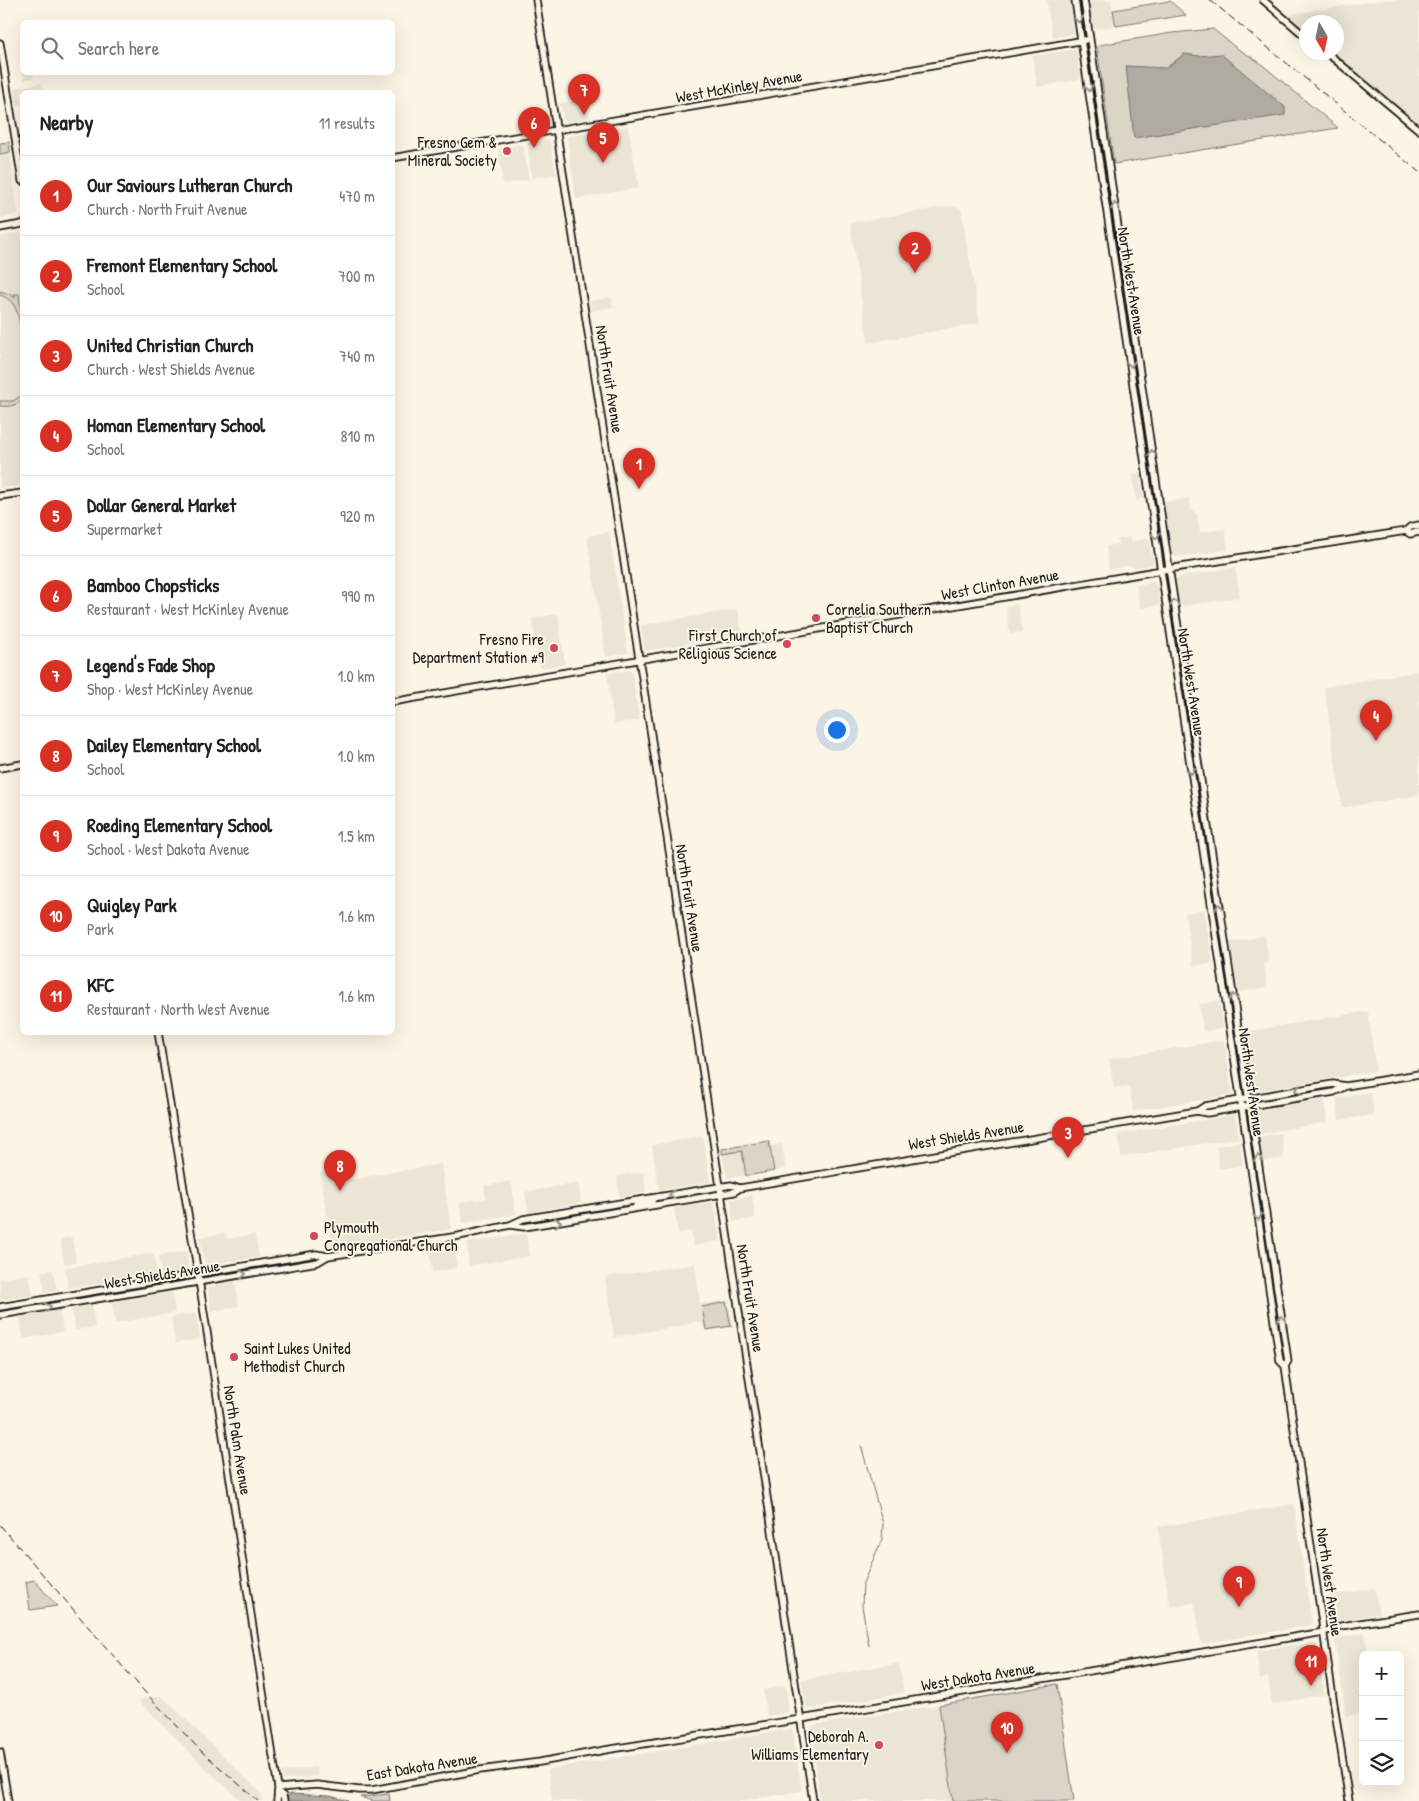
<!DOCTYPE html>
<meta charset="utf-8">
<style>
body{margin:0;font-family:"Patrick Hand",sans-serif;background:#f6f6f6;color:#222}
.controls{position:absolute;right:15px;bottom:15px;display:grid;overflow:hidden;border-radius:8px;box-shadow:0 5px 20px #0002}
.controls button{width:45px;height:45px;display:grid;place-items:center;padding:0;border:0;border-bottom:1px solid #e0e0e0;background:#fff;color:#222;font:25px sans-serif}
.compass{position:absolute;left:1299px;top:15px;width:45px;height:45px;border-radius:50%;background:#fff;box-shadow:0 5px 20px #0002;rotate:171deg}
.you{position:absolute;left:836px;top:729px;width:18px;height:18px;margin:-12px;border:4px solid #fff;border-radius:50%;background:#1a73e8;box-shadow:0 0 0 8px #1a73e833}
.badge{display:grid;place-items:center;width:32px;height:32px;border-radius:50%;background:#d93025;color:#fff;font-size:16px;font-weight:700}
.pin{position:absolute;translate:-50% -41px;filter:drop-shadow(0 1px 2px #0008)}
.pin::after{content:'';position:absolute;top:26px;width:18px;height:15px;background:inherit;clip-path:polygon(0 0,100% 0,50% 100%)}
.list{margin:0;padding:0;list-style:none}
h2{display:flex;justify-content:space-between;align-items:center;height:65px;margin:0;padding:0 20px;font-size:21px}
h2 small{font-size:16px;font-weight:400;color:#767676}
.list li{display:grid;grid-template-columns:32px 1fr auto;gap:15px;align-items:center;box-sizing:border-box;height:80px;padding:0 20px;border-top:1px solid #e0e0e0}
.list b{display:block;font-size:19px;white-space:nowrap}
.list p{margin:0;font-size:16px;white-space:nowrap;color:#767676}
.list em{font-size:16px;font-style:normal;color:#767676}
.icon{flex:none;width:28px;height:28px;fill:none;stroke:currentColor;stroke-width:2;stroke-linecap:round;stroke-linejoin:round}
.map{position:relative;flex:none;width:1419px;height:1801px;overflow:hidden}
.search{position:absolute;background:#fff;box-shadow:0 5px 20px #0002;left:20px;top:20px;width:375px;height:55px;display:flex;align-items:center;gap:12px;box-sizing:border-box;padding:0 18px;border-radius:8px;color:#767676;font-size:19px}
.panel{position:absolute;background:#fff;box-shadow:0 5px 20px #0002;left:20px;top:90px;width:375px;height:945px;border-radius:8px}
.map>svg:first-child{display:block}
.built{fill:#ebe5d6}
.green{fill:#dbd5c8;stroke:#7c7872}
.water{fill:#b0aba1;stroke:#75726c}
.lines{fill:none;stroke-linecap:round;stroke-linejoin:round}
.stream{stroke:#75726c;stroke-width:1}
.secondary-casing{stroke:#1c1c1c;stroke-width:9}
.secondary{stroke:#fcf5e5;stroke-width:5.5}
.rail{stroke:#1c1c1c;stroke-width:1;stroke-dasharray:8 4;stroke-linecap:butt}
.oneway{stroke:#97938b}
.poi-dot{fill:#d1495b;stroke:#fcf5e5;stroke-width:2}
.labels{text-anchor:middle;stroke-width:4;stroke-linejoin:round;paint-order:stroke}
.street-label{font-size:16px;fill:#1c1c1c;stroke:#fcf5e5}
.poi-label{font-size:16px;fill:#1c1c1c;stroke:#fcf5e5;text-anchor:end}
</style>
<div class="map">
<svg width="1419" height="1801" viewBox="0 0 1419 1801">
<rect width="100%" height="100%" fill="#fcf5e5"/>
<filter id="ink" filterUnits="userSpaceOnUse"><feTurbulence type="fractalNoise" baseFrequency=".02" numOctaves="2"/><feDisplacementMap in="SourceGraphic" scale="10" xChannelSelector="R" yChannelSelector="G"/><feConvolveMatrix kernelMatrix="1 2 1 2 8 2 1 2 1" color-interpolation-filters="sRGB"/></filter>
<g filter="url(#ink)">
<path class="built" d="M1046 0H1070L1075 33 1053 38Z
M1089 0H1111L1116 26 1096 29 1093 27Z
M1382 0H1419V136L1318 53 1336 52V22H1306V43L1295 34 1289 25 1288 21 1292 14Z
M1076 49 1081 79 1037 87 1033 56Z
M20 55H22V72L33 73 34 78 24 80Z
M41 83 43 92H22V106H17L14 88Z
M585 99 589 118 566 122 563 119 561 106 557 104Z
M546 112 547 123 523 127 521 117Z
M628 126 639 188 576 199 567 137Z
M548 140 550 142 556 174 532 178 527 143Z
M523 144 529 180 503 184 498 149Z
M10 152 18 214 0 219V154Z
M950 206 961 208 980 323 868 343 850 223Z
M20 232 22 235V485L0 489V237Z
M611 297 613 307 591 311 590 301Z
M1140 472 1144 498 1136 500 1132 474Z
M1189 498 1191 510 1197 514 1200 532 1225 529 1228 550 1176 557 1172 554 1164 502Z
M609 532 628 653 606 657 587 536Z
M1129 537 1130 542 1149 538 1153 562 1151 565 1134 568 1133 566H1126L1109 570 1106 546 1118 544 1117 539Z
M1235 567 1240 597 1179 607 1176 582 1179 577Z
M1153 582 1157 585 1160 605 1140 608 1136 585Z
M1018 604 1022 632 1010 634 1006 606Z
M738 609 742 634 645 651 641 625Z
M558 614 565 664 540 668 532 618Z
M628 670 632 672 639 720 614 724 607 673Z
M1419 671V795L1342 808 1324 687Z
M1204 910 1213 963 1193 966 1185 913Z
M1265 936 1269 962 1264 964 1267 987 1238 992 1230 942Z
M1219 1001 1223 1028 1203 1031 1199 1004Z
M1368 1011 1376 1071 1256 1091 1253 1090 1244 1032Z
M1224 1040 1232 1092 1231 1095 1133 1111 1129 1086 1114 1088 1109 1059Z
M1369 1092 1371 1093 1374 1115 1339 1120 1336 1098Z
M1324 1100 1327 1122 1258 1134 1255 1114 1257 1110Z
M1233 1115 1236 1118 1239 1138 1121 1157 1118 1134Z
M1281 1133 1284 1158 1262 1162 1258 1137Z
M703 1136 710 1182 659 1190 652 1145Z
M1240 1142 1243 1165 1219 1169 1216 1146Z
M782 1144 786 1169 774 1171 770 1146Z
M742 1151 746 1176 727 1178 722 1154Z
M441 1164 451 1229 348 1246H332L320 1173 345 1169 347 1180Z
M644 1172 646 1192 620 1197 617 1176Z
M511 1181 516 1214 463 1223 459 1203 486 1198 484 1186Z
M578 1183 581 1202 580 1203 530 1212 528 1211 525 1192Z
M752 1195 755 1218 733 1222 731 1200Z
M711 1202 714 1205 720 1241 693 1246 691 1231 678 1233 674 1208Z
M226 1233 227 1239 255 1234 259 1257 205 1265 199 1237Z
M526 1233 529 1256 469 1266 467 1243Z
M72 1237 76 1262 64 1264 60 1239Z
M454 1245 457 1268 433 1272 430 1249Z
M186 1251 189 1270 161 1274 158 1256Z
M153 1253 157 1274 70 1288 68 1287 65 1268Z
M695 1264 700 1304 729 1301 733 1327 706 1331 701 1322 696 1321 686 1325 614 1337 605 1277Z
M53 1270 57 1291 45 1293 41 1272Z
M29 1274 33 1295 0 1300V1279Z
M235 1281 239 1306 211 1311 208 1287Z
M172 1292 175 1313 115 1323 112 1302Z
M92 1305 95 1327 75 1330 72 1309Z
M60 1310 63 1332 23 1339 20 1317Z
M196 1313 200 1339 175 1343 171 1317Z
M1294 1504 1312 1625 1201 1644 1195 1603 1170 1607 1158 1527Z
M1375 1588 1379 1614 1332 1622 1328 1596Z
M1365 1633 1368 1655H1363V1713L1346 1716 1335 1640 1337 1638Z
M1313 1642 1317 1643 1324 1693 1323 1695 1272 1704 1268 1678 1260 1679 1256 1651Z
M899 1663 904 1693 808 1709 806 1708 802 1680Z
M786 1686 789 1712 767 1716 763 1690Z
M162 1696 263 1795 261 1799 263 1801H242L204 1767 138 1700Z
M939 1705 953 1801H820L811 1729 814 1725Z
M791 1729 793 1731 802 1791 740 1801H552L548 1770 549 1769Z
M316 1767 318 1776 283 1780 282 1772Z"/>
<path class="green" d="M1170 1 1186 15 1116 26 1113 10Z
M1213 29 1235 47 1259 62 1338 128 1114 164 1097 48 1099 45 1172 33Z
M9 142 10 152 0 154V143Z
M0 291 10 294 15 298 14 294H19L22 318V345C20 327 21 301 0 295Z
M22 395V401C15 406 8 407 0 406V401H13Z
M769 1141 774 1171 746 1176 742 1151 722 1154V1149Z
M726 1302 731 1326 706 1330 702 1307Z
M34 1580 57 1606 30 1610 26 1582Z
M1057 1684 1074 1801H953L939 1705Z
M389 1794 390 1801H373L360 1797Z"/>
<path class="water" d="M1184 54 1199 56 1221 54 1285 107V115L1134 138 1126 66 1166 68Z
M290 1794 330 1796 349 1801H288L287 1797Z"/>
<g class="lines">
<path class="stream" d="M861 1445 883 1524 882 1539 863 1583 862 1606 869 1646"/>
<defs>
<path id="secondary" d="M536 0C632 600 723 1200 813 1801
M1075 0 1280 1361 1285 1366
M1084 0 1288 1361 1285 1366 1291 1408 1333 1698 1349 1801
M1263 0 1306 37
M0 43 22 181
M1326 52 1419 130
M392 158 1085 40
M0 228 22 224
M0 496 22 493
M1406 531 1410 534 1419 532
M392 702 1168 569 1406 531 1410 527 1419 525
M0 768 22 764
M158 1032 198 1274 278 1788 277 1801
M1197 1111 1205 1106 1333 1084 1346 1086 1419 1074
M636 1206 651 1202 654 1198
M510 1225 524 1227 734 1192 740 1188 1197 1111 1207 1113 1334 1092 1346 1086
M0 1307 316 1254 328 1256
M0 1315 318 1262 328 1256 459 1236 510 1225 523 1219 731 1185 740 1188
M0 1752 8 1801
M278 1788 317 1785 359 1790H372L480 1770 540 1762 605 1750 801 1719 1324 1632 1341 1626 1419 1614
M279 1793 283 1796 284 1801"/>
</defs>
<use href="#secondary" class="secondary-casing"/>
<use href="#secondary" class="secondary"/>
<path class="rail" d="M1210 0 1419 172
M0 1525 143 1690 200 1750 258 1801"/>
</g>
<defs><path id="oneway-chevron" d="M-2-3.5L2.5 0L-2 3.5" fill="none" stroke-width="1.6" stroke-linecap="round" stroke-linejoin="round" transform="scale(1.25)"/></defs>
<g class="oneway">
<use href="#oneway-chevron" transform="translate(1079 20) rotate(80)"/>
<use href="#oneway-chevron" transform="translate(1089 88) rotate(81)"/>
<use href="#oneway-chevron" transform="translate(1115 206) rotate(-98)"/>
<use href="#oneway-chevron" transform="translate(1131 364) rotate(82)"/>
<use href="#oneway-chevron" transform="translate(1152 453) rotate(-98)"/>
<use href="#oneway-chevron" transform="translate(1156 536) rotate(82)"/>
<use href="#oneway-chevron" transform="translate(1174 603) rotate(-99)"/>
<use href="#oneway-chevron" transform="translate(1191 771) rotate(82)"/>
<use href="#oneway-chevron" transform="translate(1219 907) rotate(-99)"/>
<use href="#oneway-chevron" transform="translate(1233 997) rotate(-99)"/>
<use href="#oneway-chevron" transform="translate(1298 1090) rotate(170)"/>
<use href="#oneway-chevron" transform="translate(1258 1158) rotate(-97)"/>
<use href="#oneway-chevron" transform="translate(672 1195) rotate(171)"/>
<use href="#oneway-chevron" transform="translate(1258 1217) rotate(82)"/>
<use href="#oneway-chevron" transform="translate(558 1222) rotate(-9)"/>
<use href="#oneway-chevron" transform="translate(243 1274) rotate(-9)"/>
<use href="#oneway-chevron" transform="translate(48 1307) rotate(-10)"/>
<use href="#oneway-chevron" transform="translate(1281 1319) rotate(-98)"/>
</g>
</g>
<g class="poi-dot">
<circle cx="507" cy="151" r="5"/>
<circle cx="816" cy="618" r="5"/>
<circle cx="787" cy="644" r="5"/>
<circle cx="554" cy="648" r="5"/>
<circle cx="314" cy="1236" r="5"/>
<circle cx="234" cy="1357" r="5"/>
<circle cx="879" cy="1745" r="5"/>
</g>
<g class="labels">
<g class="street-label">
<text transform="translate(739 86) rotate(-10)" y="6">West McKinley Avenue</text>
<text transform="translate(1132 281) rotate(81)" y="6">North West Avenue</text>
<text transform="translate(610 379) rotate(81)" y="6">North Fruit Avenue</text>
<text transform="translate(1000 584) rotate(-10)" y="6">West Clinton Avenue</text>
<text transform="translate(1192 682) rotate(81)" y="6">North West Avenue</text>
<text transform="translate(690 898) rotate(81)" y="6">North Fruit Avenue</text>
<text transform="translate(1252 1082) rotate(82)" y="6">North West Avenue</text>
<text transform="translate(966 1135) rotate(-9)" y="6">West Shields Avenue</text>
<text transform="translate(162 1274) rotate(-9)" y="6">West Shields Avenue</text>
<text transform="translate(751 1298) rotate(81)" y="6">North Fruit Avenue</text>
<text transform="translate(238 1440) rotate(81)" y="6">North Palm Avenue</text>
<text transform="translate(1330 1582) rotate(82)" y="6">North West Avenue</text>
<text transform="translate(978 1676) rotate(-9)" y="6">West Dakota Avenue</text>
<text transform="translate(422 1766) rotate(-9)" y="6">East Dakota Avenue</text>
</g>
<g class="poi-label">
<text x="497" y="148">Fresno Gem &amp;<tspan x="497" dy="18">Mineral Society</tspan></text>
<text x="826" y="615" text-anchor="start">Cornelia Southern<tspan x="826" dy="18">Baptist Church</tspan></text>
<text x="777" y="641">First Church of<tspan x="777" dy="18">Religious Science</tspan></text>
<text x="544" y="645">Fresno Fire<tspan x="544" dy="18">Department Station #9</tspan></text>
<text x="324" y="1233" text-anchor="start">Plymouth<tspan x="324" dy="18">Congregational Church</tspan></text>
<text x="244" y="1354" text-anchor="start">Saint Lukes United<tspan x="244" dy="18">Methodist Church</tspan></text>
<text x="869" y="1742">Deborah A.<tspan x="869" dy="18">Williams Elementary</tspan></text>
</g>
</g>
</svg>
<div class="controls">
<button>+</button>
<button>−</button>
<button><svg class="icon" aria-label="layers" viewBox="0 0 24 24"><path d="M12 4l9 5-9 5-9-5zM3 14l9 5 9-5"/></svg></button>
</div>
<svg class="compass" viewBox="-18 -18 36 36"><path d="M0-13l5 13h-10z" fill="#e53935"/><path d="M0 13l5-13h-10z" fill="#767676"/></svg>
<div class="you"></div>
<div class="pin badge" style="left:639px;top:489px">1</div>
<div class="pin badge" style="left:915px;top:273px">2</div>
<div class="pin badge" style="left:1068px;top:1158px">3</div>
<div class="pin badge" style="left:1376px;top:741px">4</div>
<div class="pin badge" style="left:603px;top:163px">5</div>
<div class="pin badge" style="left:534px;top:148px">6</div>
<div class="pin badge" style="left:584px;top:115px">7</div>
<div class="pin badge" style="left:340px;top:1191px">8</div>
<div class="pin badge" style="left:1239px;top:1607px">9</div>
<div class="pin badge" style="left:1007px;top:1753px">10</div>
<div class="pin badge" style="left:1311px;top:1686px">11</div>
<div class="search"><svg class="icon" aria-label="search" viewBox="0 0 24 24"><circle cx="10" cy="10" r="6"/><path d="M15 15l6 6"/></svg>Search here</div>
<section class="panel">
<h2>Nearby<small>11 results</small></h2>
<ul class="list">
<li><span class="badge">1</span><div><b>Our Saviours Lutheran Church</b><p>Church · North Fruit Avenue</p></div><em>470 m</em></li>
<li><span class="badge">2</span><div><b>Fremont Elementary School</b><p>School</p></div><em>700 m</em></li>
<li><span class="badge">3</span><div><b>United Christian Church</b><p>Church · West Shields Avenue</p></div><em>740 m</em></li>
<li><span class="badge">4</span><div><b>Homan Elementary School</b><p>School</p></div><em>810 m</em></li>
<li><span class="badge">5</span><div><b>Dollar General Market</b><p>Supermarket</p></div><em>920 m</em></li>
<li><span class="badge">6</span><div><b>Bamboo Chopsticks</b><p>Restaurant · West McKinley Avenue</p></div><em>990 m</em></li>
<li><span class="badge">7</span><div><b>Legend's Fade Shop</b><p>Shop · West McKinley Avenue</p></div><em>1.0 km</em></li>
<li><span class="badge">8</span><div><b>Dailey Elementary School</b><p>School</p></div><em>1.0 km</em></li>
<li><span class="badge">9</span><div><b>Roeding Elementary School</b><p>School · West Dakota Avenue</p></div><em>1.5 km</em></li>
<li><span class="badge">10</span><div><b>Quigley Park</b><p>Park</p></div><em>1.6 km</em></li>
<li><span class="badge">11</span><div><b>KFC</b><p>Restaurant · North West Avenue</p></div><em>1.6 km</em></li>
</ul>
</section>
</div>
